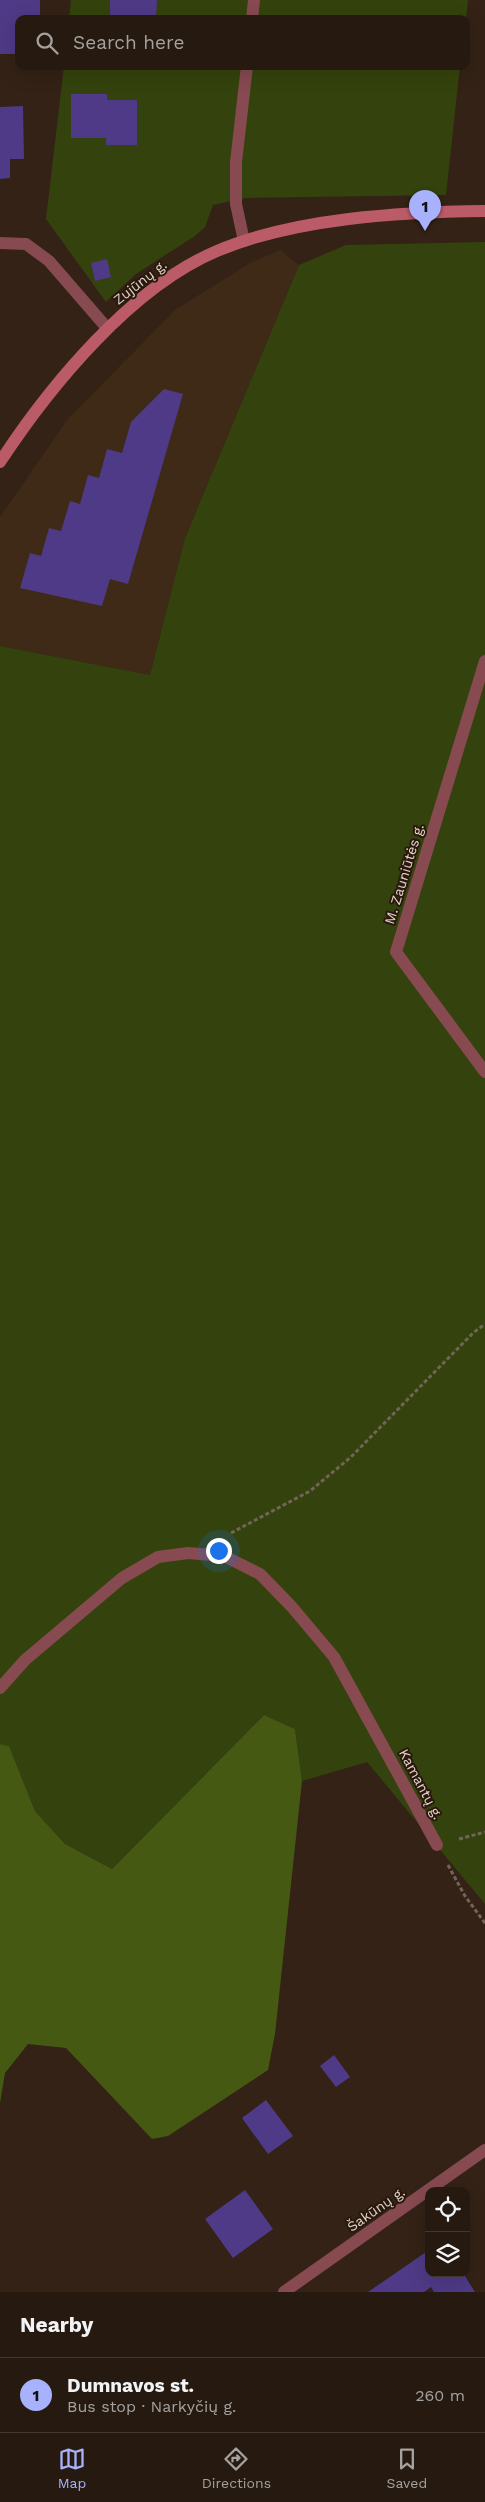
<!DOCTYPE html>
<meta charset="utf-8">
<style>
body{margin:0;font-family:"Work Sans",sans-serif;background:#32271e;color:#f1f3f6}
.controls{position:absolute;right:15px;bottom:15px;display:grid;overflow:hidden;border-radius:10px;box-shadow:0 5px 20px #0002}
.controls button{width:45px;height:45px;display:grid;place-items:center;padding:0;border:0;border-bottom:1px solid #423830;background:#261a10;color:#f1f3f6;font:25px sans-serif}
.you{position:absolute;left:218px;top:1550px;width:18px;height:18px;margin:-12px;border:4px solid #fff;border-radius:50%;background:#1a73e8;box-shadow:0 0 0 8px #1a73e833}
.badge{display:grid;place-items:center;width:32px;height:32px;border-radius:50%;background:#a7b1fc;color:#111;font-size:16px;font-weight:700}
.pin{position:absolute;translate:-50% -41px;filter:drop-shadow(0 1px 2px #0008)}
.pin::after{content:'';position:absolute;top:26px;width:18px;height:15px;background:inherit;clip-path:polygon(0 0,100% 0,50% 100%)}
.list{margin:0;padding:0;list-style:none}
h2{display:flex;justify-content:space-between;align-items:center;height:65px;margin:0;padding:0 20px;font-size:21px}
h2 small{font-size:16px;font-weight:400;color:#a4a19f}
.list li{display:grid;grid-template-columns:32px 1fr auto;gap:15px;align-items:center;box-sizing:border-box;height:75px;padding:0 20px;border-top:1px solid #423830}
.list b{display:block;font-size:19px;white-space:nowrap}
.list p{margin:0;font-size:16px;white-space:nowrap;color:#a4a19f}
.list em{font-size:16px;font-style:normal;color:#a4a19f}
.icon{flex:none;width:28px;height:28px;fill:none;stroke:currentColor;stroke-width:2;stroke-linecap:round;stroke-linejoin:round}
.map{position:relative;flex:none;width:485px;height:2292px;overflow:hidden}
.search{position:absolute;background:#261a10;box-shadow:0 5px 20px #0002;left:15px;right:15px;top:15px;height:55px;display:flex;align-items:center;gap:12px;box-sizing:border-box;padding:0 18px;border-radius:10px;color:#a4a19f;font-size:19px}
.sheet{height:140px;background:#261a10}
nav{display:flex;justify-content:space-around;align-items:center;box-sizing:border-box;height:70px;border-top:1px solid #423830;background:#261a10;font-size:14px;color:#a4a19f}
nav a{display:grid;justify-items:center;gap:2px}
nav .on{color:#a7b1fc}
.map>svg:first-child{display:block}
.built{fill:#3f2917}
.green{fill:#34430d}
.forest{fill:#465913}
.building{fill:#4e3a86}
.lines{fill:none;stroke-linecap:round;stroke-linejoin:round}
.path{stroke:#736459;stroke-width:3;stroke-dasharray:4 2.5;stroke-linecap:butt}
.minor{stroke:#864a50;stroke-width:12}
.secondary{stroke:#bb5b67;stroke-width:12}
.labels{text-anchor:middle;stroke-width:4;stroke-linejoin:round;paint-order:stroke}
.street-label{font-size:14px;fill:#e0d4cc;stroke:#29180b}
</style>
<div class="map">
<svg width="485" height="2292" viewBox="0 0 485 2292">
<rect width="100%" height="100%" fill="#332215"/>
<path class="built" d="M280 250 299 265 185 538 150 675 0 646V517L67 420 175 310 250 263Z"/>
<path class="green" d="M71 0H468L466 19H69Z
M64 66H460L446 195 245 198 213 205 205 227 195 236 136 274 106 302 46 219Z
M485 242V1904L367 1762 302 1781 295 1729 264 1715 112 1869 65 1844 35 1811 9 1746 0 1744V646L150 675 185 538 299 265 346 245Z"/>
<path class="forest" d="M264 1715 295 1729 302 1781 275 2034 268 2070 168 2136 152 2139 66 2048 28 2044 5 2073 0 2103V1744L9 1746 35 1811 65 1844 112 1869Z"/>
<path class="building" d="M0 0H40V19H19V54H0Z
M110 0H157L156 19H110Z
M71 94H107V100H137V145H106V138H71Z
M23 106 24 159H10V178L0 179V107Z
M107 259 111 277 95 281 91 263Z
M164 389 183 394 128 584 110 579 102 606 20 588 30 553 41 556 49 528 61 531 70 501 80 504 88 475 99 478 107 449 122 453 131 422Z
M334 2055 350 2077 336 2087 320 2066Z
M266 2100 293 2136 268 2154 242 2118Z
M245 2190 273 2229 233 2258 205 2219Z
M429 2250V2273H463L475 2292H434L431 2287 424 2292H368Z"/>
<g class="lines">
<path class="path" d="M231 1533 310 1491 351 1457 473 1333 485 1324
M459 1839 485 1832
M448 1865 465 1896 485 1923"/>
<path class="minor" d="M252 19 254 0
M244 241 236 204V162L247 66
M0 243 26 244 49 261 107 328
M485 661 396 952 485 1072
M0 1688 25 1660 122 1578 158 1557 188 1553 224 1556 260 1574 292 1607 334 1657 437 1845
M284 2292 485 2150"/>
<path class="secondary" d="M0 462C50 386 131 287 217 251 295 218 401 212 485 211"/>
</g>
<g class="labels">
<g class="street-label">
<text transform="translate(140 282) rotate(-38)" y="5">Zujūnų g.</text>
<text transform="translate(404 874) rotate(-73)" y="5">M. Zauniūtės g.</text>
<text transform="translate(421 1784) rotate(62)" y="5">Kamantų g.</text>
<text transform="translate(376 2209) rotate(-35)" y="5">Šakūnų g.</text>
</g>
</g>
</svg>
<div class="controls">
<button><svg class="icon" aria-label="locate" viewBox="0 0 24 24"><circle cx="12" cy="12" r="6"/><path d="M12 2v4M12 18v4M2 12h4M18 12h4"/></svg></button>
<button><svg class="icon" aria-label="layers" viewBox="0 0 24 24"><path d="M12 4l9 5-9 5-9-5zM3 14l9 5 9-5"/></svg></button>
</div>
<div class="you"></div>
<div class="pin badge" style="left:425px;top:231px">1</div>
<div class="search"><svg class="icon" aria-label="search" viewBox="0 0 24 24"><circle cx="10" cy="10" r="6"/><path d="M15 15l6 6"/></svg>Search here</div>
</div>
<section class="sheet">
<h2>Nearby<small></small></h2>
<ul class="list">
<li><span class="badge">1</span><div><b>Dumnavos st.</b><p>Bus stop · Narkyčių g.</p></div><em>260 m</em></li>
</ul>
</section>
<nav>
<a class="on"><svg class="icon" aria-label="map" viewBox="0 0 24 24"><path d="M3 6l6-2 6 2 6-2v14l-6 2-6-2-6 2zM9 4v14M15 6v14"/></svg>Map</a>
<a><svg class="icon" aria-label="directions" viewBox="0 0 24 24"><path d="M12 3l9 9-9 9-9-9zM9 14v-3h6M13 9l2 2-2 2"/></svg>Directions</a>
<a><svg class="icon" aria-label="saved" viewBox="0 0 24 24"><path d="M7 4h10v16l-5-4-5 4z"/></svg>Saved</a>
</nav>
